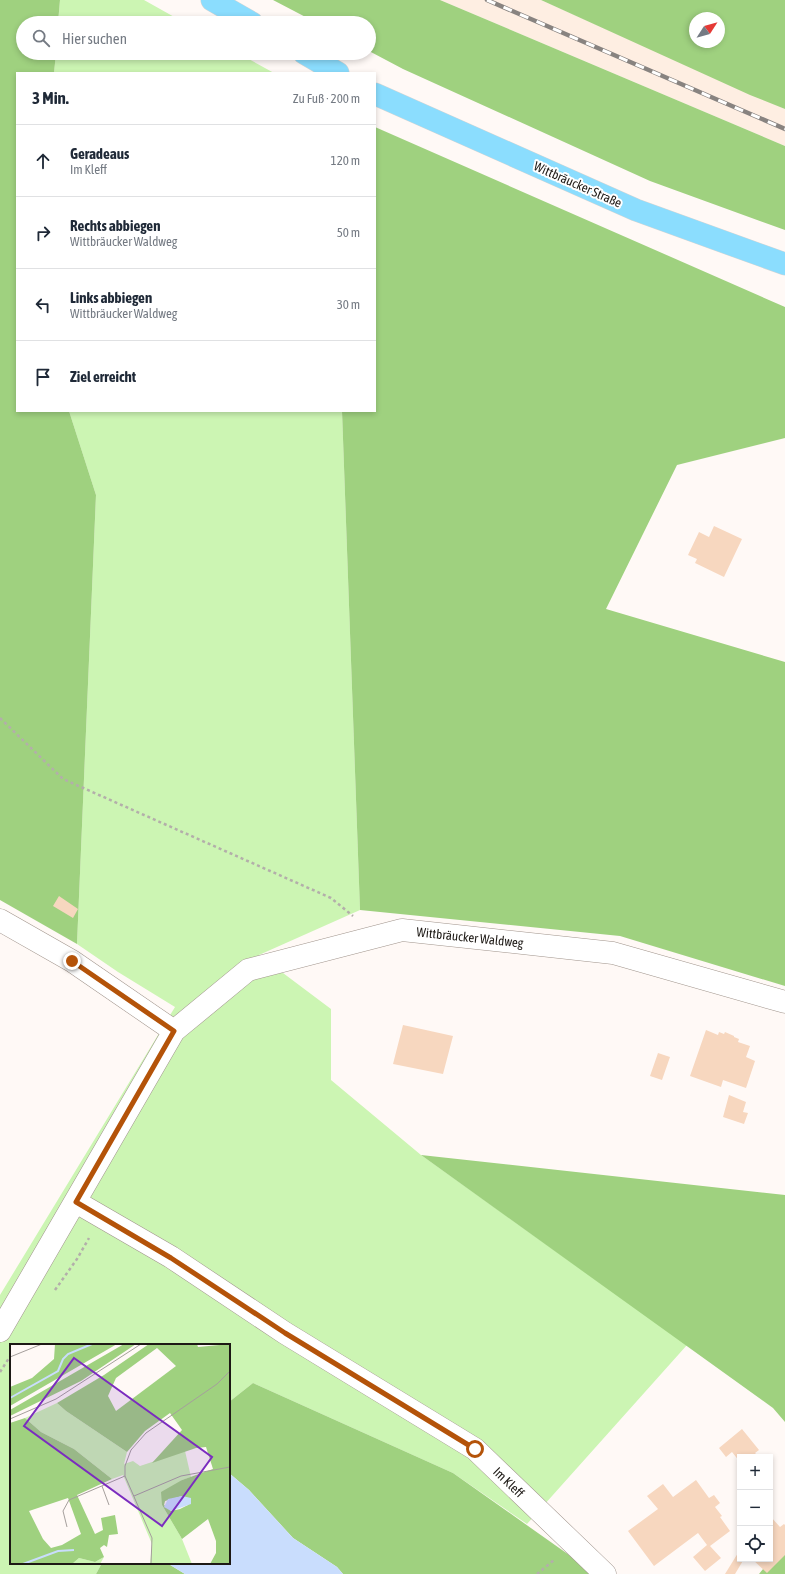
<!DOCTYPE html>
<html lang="de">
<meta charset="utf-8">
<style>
body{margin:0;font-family:"Asap Condensed",sans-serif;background:#f2f2f3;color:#1f2937}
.controls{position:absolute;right:12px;bottom:12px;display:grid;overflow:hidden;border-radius:0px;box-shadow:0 2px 6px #0003}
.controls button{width:36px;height:36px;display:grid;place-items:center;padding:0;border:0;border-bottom:1px solid #e0e1e3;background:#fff;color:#1f2937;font:20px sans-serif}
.compass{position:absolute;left:689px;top:12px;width:36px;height:36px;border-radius:50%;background:#fff;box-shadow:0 2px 6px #0003;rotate:54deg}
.stop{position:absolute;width:12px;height:12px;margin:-9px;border:3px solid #b45309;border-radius:50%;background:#fff}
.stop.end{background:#b45309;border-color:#fff;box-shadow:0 1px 4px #0008}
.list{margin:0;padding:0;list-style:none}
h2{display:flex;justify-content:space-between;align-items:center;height:52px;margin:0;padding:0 16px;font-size:17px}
h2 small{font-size:13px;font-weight:400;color:#747a83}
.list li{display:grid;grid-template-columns:26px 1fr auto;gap:12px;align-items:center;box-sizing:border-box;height:72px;padding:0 16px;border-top:1px solid #e0e1e3}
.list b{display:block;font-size:15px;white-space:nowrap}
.list p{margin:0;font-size:13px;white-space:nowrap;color:#747a83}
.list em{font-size:13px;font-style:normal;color:#747a83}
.icon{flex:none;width:22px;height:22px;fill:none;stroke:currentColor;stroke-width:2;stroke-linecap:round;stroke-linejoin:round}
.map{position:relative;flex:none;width:785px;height:1574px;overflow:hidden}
.search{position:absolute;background:#fff;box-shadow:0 2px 6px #0003;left:16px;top:16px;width:360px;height:44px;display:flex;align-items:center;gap:10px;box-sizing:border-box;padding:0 14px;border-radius:22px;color:#747a83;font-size:15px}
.panel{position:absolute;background:#fff;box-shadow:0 2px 6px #0003;left:16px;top:72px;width:360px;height:340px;border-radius:0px}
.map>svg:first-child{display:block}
.built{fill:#feeee2}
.green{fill:#ccf5b3}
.forest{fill:#9fd17f;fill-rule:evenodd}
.water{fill:#c9ddfd}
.building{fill:#f7d7bf}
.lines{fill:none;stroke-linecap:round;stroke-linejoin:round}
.minor-casing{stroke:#a0948c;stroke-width:23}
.major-casing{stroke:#d6d6d5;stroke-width:23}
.path{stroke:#b3aeaa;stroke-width:2.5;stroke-dasharray:3 3;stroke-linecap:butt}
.minor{stroke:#fff;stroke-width:22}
.major{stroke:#8bddfe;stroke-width:22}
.rail-casing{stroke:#888380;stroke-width:4.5}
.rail{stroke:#fff;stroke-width:3;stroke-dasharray:9;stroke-linecap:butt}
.route{stroke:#b45309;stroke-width:5}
.labels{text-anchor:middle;stroke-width:4;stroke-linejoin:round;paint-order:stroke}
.street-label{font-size:13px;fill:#1d1915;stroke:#fff}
.inset-river{fill:none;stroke:#c9ddfd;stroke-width:2}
.inset-road{fill:none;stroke:#a59f9c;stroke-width:1}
.view{fill:#7b2cbf;fill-opacity:0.15;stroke:#7b2cbf;stroke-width:2}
.inset-edge{fill:none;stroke:#1d1915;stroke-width:2}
</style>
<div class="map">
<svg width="785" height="1574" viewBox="0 0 785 1574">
<rect width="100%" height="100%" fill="#fff9f6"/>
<path class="built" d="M440 0H541L785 109V146Z"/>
<path class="green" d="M60 0H144L185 23H58Z
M56 53H238L274 73H54Z
M69 411H342L360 910 259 955 331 1009V1080L421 1155 687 1345 527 1524 453 1473 253 1383 229 1402V1345H11V1563H102L96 1574H0V1295L175 1007 118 972 77 944 96 495Z"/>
<path class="forest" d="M0 0H60L58 23H23V53H56L54 73H17V411H69L96 495 77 944 0 900Z
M273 0H440L785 146V230L650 181 403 69 369 51V23H317Z
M541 0H785V109L750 95ZM695 18H719V42H695Z
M375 127 785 307V438L677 465 606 609 785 662V986L620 936 360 910 342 411H375Z
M421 1155 785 1195V1422L773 1408Z
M253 1383 453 1473 596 1574H343L337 1567 293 1538 249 1490 229 1473V1402Z
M785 1541V1574H759Z
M102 1563H167L185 1574H96Z"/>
<path class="water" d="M229 1473 249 1490 293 1538 337 1567 343 1574H185L167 1563H229Z"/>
<path class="building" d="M714 526 742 539 724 577 695 563 697 559 688 555 699 532 709 537Z
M59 896 78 909 73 918 53 906Z
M403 1025 453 1036 443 1074 393 1064Z
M706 1030 718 1035 719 1032 724 1034 725 1032 734 1036V1037L739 1039 738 1042 750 1046 746 1057 755 1061 746 1088 723 1080 721 1087 690 1076Z
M658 1053 670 1057 662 1080 650 1076Z
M729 1095 746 1102 743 1112 748 1113 744 1124 723 1117Z
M742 1429 759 1450 755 1453 759 1457H740V1462L732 1452 726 1457 719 1448Z
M696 1480 709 1498 714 1495 720 1503 715 1507 722 1516 720 1517 730 1531 710 1546 721 1558 705 1571 693 1557 707 1545 698 1533 654 1566 628 1531 658 1509 647 1496 663 1484 673 1497Z
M771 1517 780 1527 784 1524 785 1525V1555L767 1573 752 1559H770Z
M738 1553 740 1554V1559H744L735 1574H725Z"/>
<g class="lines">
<defs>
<path id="minor" d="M0 920 72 961 174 1031
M76 1202 171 1257 285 1333 475 1449 605 1574
M0 1331 174 1031 248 970 402 930 613 953 785 1002"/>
<path id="major" d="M212 0 252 23
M304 53 338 73
M375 94 636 210 785 264"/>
</defs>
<use href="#minor" class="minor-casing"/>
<use href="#major" class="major-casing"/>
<path class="path" d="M0 718 63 779 331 898 353 916
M55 1290 77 1259 89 1238
M0 1372 11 1355
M537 1574 554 1560"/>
<use href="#minor" class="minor"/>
<use href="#major" class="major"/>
<defs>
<path id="rail" d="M487 0 785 129"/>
</defs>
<use href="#rail" class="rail-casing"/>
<use href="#rail" class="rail"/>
</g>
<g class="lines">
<path class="route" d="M72 961 174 1031 76 1202 171 1258 285 1333 475 1449"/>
</g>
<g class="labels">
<g class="street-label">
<text transform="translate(578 184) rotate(24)" y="5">Wittbräucker Straße</text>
<text transform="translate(470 937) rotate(6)" y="5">Wittbräucker Waldweg</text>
<text transform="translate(509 1482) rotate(44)" y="5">Im Kleff</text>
</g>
</g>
<g transform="translate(10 1344)">
<rect width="220" height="220" fill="#fff9f6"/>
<path d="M47 59 56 67 117 108 114 120 123 117 130 122 175 107 181 133 172 136 152 161 172 195 182 220H140L142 200 113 131 102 135 64 105 31 88 15 74ZM94 213 90 220H62L69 214 85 218Z" fill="#ccf5b3"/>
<path d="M45 0H107L0 62V43L22 34 44 15ZM114 0H126L71 37 0 72V66ZM139 0H187L188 3 220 0V220H200L206 209V197L198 175 172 195 152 161 151 148 172 136 203 125 196 103 186 104 142 119 172 86 160 69 135 87 117 108 56 67 47 59 94 31ZM147 4 166 22 106 67 98 52 106 34ZM172 152 181 155 178 161 170 165 161 167 154 161 155 157ZM15 74 31 88 64 105 102 135 67 151 85 190 93 186 91 174 105 171 108 190 99 191 97 203 94 201 90 204 94 213 85 218 69 214 62 220H0V79ZM58 154 71 190 52 201 41 204 33 195 19 167Z" fill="#9fd17f" fill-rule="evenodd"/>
<path d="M172 152 181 154V160L161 167 154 163 158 155Z" fill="#c9ddfd"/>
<path class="inset-river" d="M0 54 48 27 53 15 58 10 82 0M13 220 48 207 64 206"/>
<path class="inset-road" d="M0 13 32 0M0 75 46 55 131 0M92 142 99 161M124 152 171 132 220 123M57 183 53 167 59 156 115 132M141 220 142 194 115 132V122L121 106 136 89 207 40 220 27"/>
<path class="view" d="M64 14 202 113 152 182 14 82Z"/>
<rect width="220" height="220" class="inset-edge"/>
</g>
</svg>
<div class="controls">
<button>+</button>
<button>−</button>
<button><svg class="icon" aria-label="locate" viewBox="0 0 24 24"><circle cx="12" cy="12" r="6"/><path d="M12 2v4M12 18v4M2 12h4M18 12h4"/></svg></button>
</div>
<svg class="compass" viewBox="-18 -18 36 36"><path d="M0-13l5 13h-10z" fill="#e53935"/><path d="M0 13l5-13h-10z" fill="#747a83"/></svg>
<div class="stop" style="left:475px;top:1449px"></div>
<div class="stop end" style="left:72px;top:961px"></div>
<div class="search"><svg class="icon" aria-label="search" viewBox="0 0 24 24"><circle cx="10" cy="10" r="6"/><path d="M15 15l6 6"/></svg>Hier suchen</div>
<section class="panel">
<h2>3 Min.<small>Zu Fuß · 200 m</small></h2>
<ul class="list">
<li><svg class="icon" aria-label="ahead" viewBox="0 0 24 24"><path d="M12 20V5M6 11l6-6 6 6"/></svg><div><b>Geradeaus</b><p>Im Kleff</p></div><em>120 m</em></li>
<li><svg class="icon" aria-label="right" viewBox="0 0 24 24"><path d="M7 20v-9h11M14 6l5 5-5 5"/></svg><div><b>Rechts abbiegen</b><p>Wittbräucker Waldweg</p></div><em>50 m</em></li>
<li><svg class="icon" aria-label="left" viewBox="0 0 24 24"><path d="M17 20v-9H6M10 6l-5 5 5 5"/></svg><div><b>Links abbiegen</b><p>Wittbräucker Waldweg</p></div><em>30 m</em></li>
<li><svg class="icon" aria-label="arrive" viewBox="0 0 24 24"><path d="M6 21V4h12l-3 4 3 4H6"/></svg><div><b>Ziel erreicht</b></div></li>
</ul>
</section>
</div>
